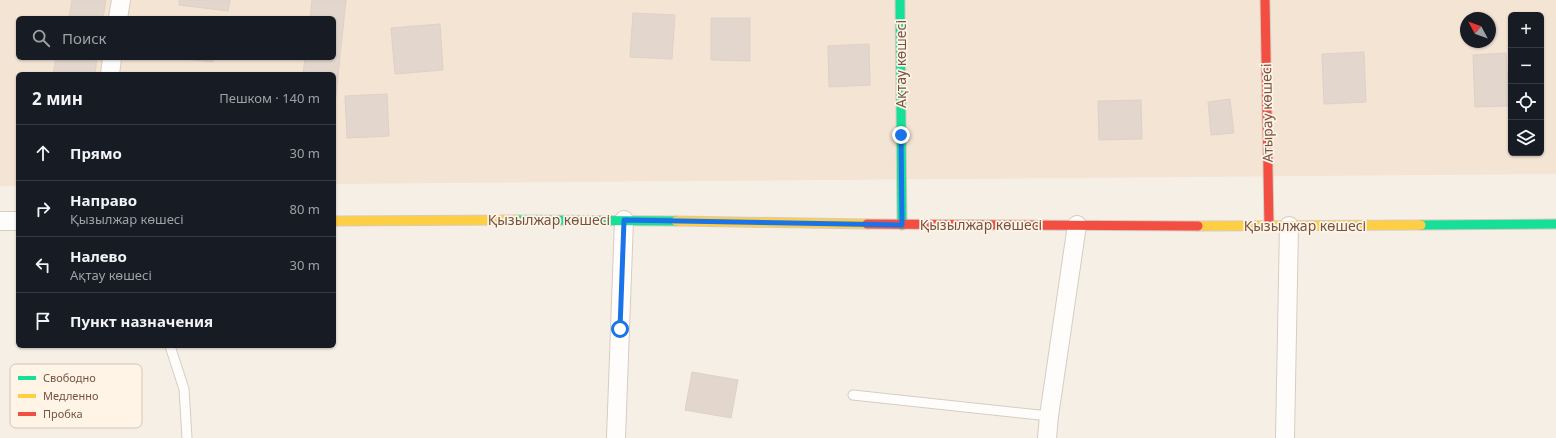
<!DOCTYPE html>
<html lang="ru">
<meta charset="utf-8">
<style>
body{margin:0;font-family:"Noto Sans",sans-serif;background:#242831;color:#f1f3f6}
.controls{position:absolute;right:12px;top:12px;display:grid;overflow:hidden;border-radius:6px;box-shadow:0 1px 3px #0004}
.controls button{width:36px;height:36px;display:grid;place-items:center;padding:0;border:0;border-bottom:1px solid #363941;background:#171b24;color:#f1f3f6;font:20px sans-serif}
.compass{position:absolute;left:1460px;top:12px;width:36px;height:36px;border-radius:50%;background:#171b24;box-shadow:0 1px 3px #0004;rotate:311deg}
.stop{position:absolute;width:12px;height:12px;margin:-9px;border:3px solid #1a73e8;border-radius:50%;background:#fff}
.stop.end{background:#1a73e8;border-color:#fff;box-shadow:0 1px 4px #0008}
.list{margin:0;padding:0;list-style:none}
h2{display:flex;justify-content:space-between;align-items:center;height:52px;margin:0;padding:0 16px;font-size:17px}
h2 small{font-size:13px;font-weight:400;color:#9ea1a6}
.list li{display:grid;grid-template-columns:26px 1fr auto;gap:12px;align-items:center;box-sizing:border-box;height:56px;padding:0 16px;border-top:1px solid #363941}
.list b{display:block;font-size:15px;white-space:nowrap}
.list p{margin:0;font-size:13px;white-space:nowrap;color:#9ea1a6}
.list em{font-size:13px;font-style:normal;color:#9ea1a6}
.icon{flex:none;width:22px;height:22px;fill:none;stroke:currentColor;stroke-width:2;stroke-linecap:round;stroke-linejoin:round}
.map{position:relative;flex:none;width:1556px;height:438px;overflow:hidden}
.search{position:absolute;background:#171b24;box-shadow:0 1px 3px #0004;left:16px;top:16px;width:320px;height:44px;display:flex;align-items:center;gap:10px;box-sizing:border-box;padding:0 14px;border-radius:6px;color:#9ea1a6;font-size:15px}
.panel{position:absolute;background:#171b24;box-shadow:0 1px 3px #0004;left:16px;top:72px;width:320px;height:276px;border-radius:6px}
.map>svg:first-child{display:block}
.residential{fill:#f3e4d4;fill-rule:evenodd}
.building{fill:#e3d6cc;stroke:#dfd1c7}
.lines{fill:none;stroke-linecap:round;stroke-linejoin:round}
.lane-casing{stroke:#d7ccc3;stroke-width:11}
.street-casing{stroke:#d7ccc3;stroke-width:20}
.fast-casing{stroke:#d7cbc1;stroke-width:11}
.slow-casing{stroke:#d7cbc1;stroke-width:11}
.jam-casing{stroke:#d7cbc1;stroke-width:11}
.lane{stroke:#fefdfb;stroke-width:9}
.street{stroke:#fefdfb;stroke-width:18}
.fast{stroke:#16e098;stroke-width:9}
.slow{stroke:#ffcf43;stroke-width:9}
.jam{stroke:#f24e42;stroke-width:9}
.route{stroke:#1a73e8;stroke-width:5}
.labels{text-anchor:middle;stroke-width:3.5;stroke-linejoin:round;paint-order:stroke}
.street-label{font-size:14px;fill:#755344;stroke:#fff4e5}
.key{fill:#fff4e5;stroke:#d6c4b5;stroke-width:1}
.key-label{font-size:11px;fill:#755344}
</style>
<div class="map">
<svg width="1556" height="438" viewBox="0 0 1556 438">
<rect width="100%" height="100%" fill="#f6efe5"/>
<path class="residential" d="M0 0H1556V174L334 184V74H18V186H0ZM1511 15H1541V153H1511ZM18 18H334V58H18ZM1466 18H1490V42H1466Z"/>
<path class="building" d="M72 0H106L103 18H69Z
M179 0H230L228 11 179 5Z
M312 0H346L334 114V74H303L305 58H334V18H310Z
M633 13 675 15 672 59 630 57Z
M711 18H750V61L711 60Z
M440 24 443 70 395 74 391 28Z
M869 44 870 85 829 87 828 46Z
M1364 52 1366 102 1324 104 1322 54Z
M1506 53 1509 106 1475 107 1473 55Z
M56 58H97L95 74H53Z
M176 58H214L213 62Z
M387 94 389 136 347 138 345 96Z
M1230 99 1234 133 1211 135 1208 102Z
M1141 100 1142 139 1099 140 1098 101Z
M692 372 738 380 731 418 685 410Z"/>
<g class="lines">
<defs>
<path id="lane" d="M170 346 184 389 187 438
M853 395 1049 416"/>
<path id="street" d="M118 18 121 0
M110 74 112 58
M0 221H18
M616 438 624 220
M1047 438 1049 416 1077 225
M1285 438 1289 226"/>
<path id="fast" d="M900 0 902 225
M516 220 676 221
M1421 225 1556 224"/>
<path id="slow" d="M334 221 516 220
M676 221 867 224
M1198 226 1421 225"/>
<path id="jam" d="M1265 0 1269 226
M867 224 1198 226"/>
</defs>
<use href="#lane" class="lane-casing"/>
<use href="#street" class="street-casing"/>
<use href="#fast" class="fast-casing"/>
<use href="#slow" class="slow-casing"/>
<use href="#jam" class="jam-casing"/>
<use href="#lane" class="lane"/>
<use href="#street" class="street"/>
<use href="#fast" class="fast"/>
<use href="#slow" class="slow"/>
<use href="#jam" class="jam"/>
</g>
<g class="lines">
<path class="route" d="M620 329 624 220 902 225 901 135"/>
</g>
<g class="labels">
<g class="street-label">
<text transform="translate(901 64) rotate(-90)" y="5">Ақтау көшесі</text>
<text transform="translate(1267 113) rotate(-91)" y="5">Атырау көшесі</text>
<text x="549" y="225">Қызылжар көшесі</text>
<text x="981" y="230">Қызылжар көшесі</text>
<text x="1305" y="231">Қызылжар көшесі</text>
</g>
</g>
<rect x="10" y="364" width="132" height="64" rx="6" class="key"/>
<rect x="18" y="376" width="18" height="4" fill="#16e098"/>
<rect x="18" y="394" width="18" height="4" fill="#ffcf43"/>
<rect x="18" y="412" width="18" height="4" fill="#f24e42"/>
<g class="key-label">
<text x="43" y="382">Свободно</text>
<text x="43" y="400">Медленно</text>
<text x="43" y="418">Пробка</text>
</g>
</svg>
<div class="controls">
<button>+</button>
<button>−</button>
<button><svg class="icon" aria-label="locate" viewBox="0 0 24 24"><circle cx="12" cy="12" r="6"/><path d="M12 2v4M12 18v4M2 12h4M18 12h4"/></svg></button>
<button><svg class="icon" aria-label="layers" viewBox="0 0 24 24"><path d="M12 4l9 5-9 5-9-5zM3 14l9 5 9-5"/></svg></button>
</div>
<svg class="compass" viewBox="-18 -18 36 36"><path d="M0-13l5 13h-10z" fill="#e53935"/><path d="M0 13l5-13h-10z" fill="#9ea1a6"/></svg>
<div class="stop" style="left:620px;top:329px"></div>
<div class="stop end" style="left:901px;top:135px"></div>
<div class="search"><svg class="icon" aria-label="search" viewBox="0 0 24 24"><circle cx="10" cy="10" r="6"/><path d="M15 15l6 6"/></svg>Поиск</div>
<section class="panel">
<h2>2 мин<small>Пешком · 140 m</small></h2>
<ul class="list">
<li><svg class="icon" aria-label="ahead" viewBox="0 0 24 24"><path d="M12 20V5M6 11l6-6 6 6"/></svg><div><b>Прямо</b></div><em>30 m</em></li>
<li><svg class="icon" aria-label="right" viewBox="0 0 24 24"><path d="M7 20v-9h11M14 6l5 5-5 5"/></svg><div><b>Направо</b><p>Қызылжар көшесі</p></div><em>80 m</em></li>
<li><svg class="icon" aria-label="left" viewBox="0 0 24 24"><path d="M17 20v-9H6M10 6l-5 5 5 5"/></svg><div><b>Налево</b><p>Ақтау көшесі</p></div><em>30 m</em></li>
<li><svg class="icon" aria-label="arrive" viewBox="0 0 24 24"><path d="M6 21V4h12l-3 4 3 4H6"/></svg><div><b>Пункт назначения</b></div></li>
</ul>
</section>
</div>
